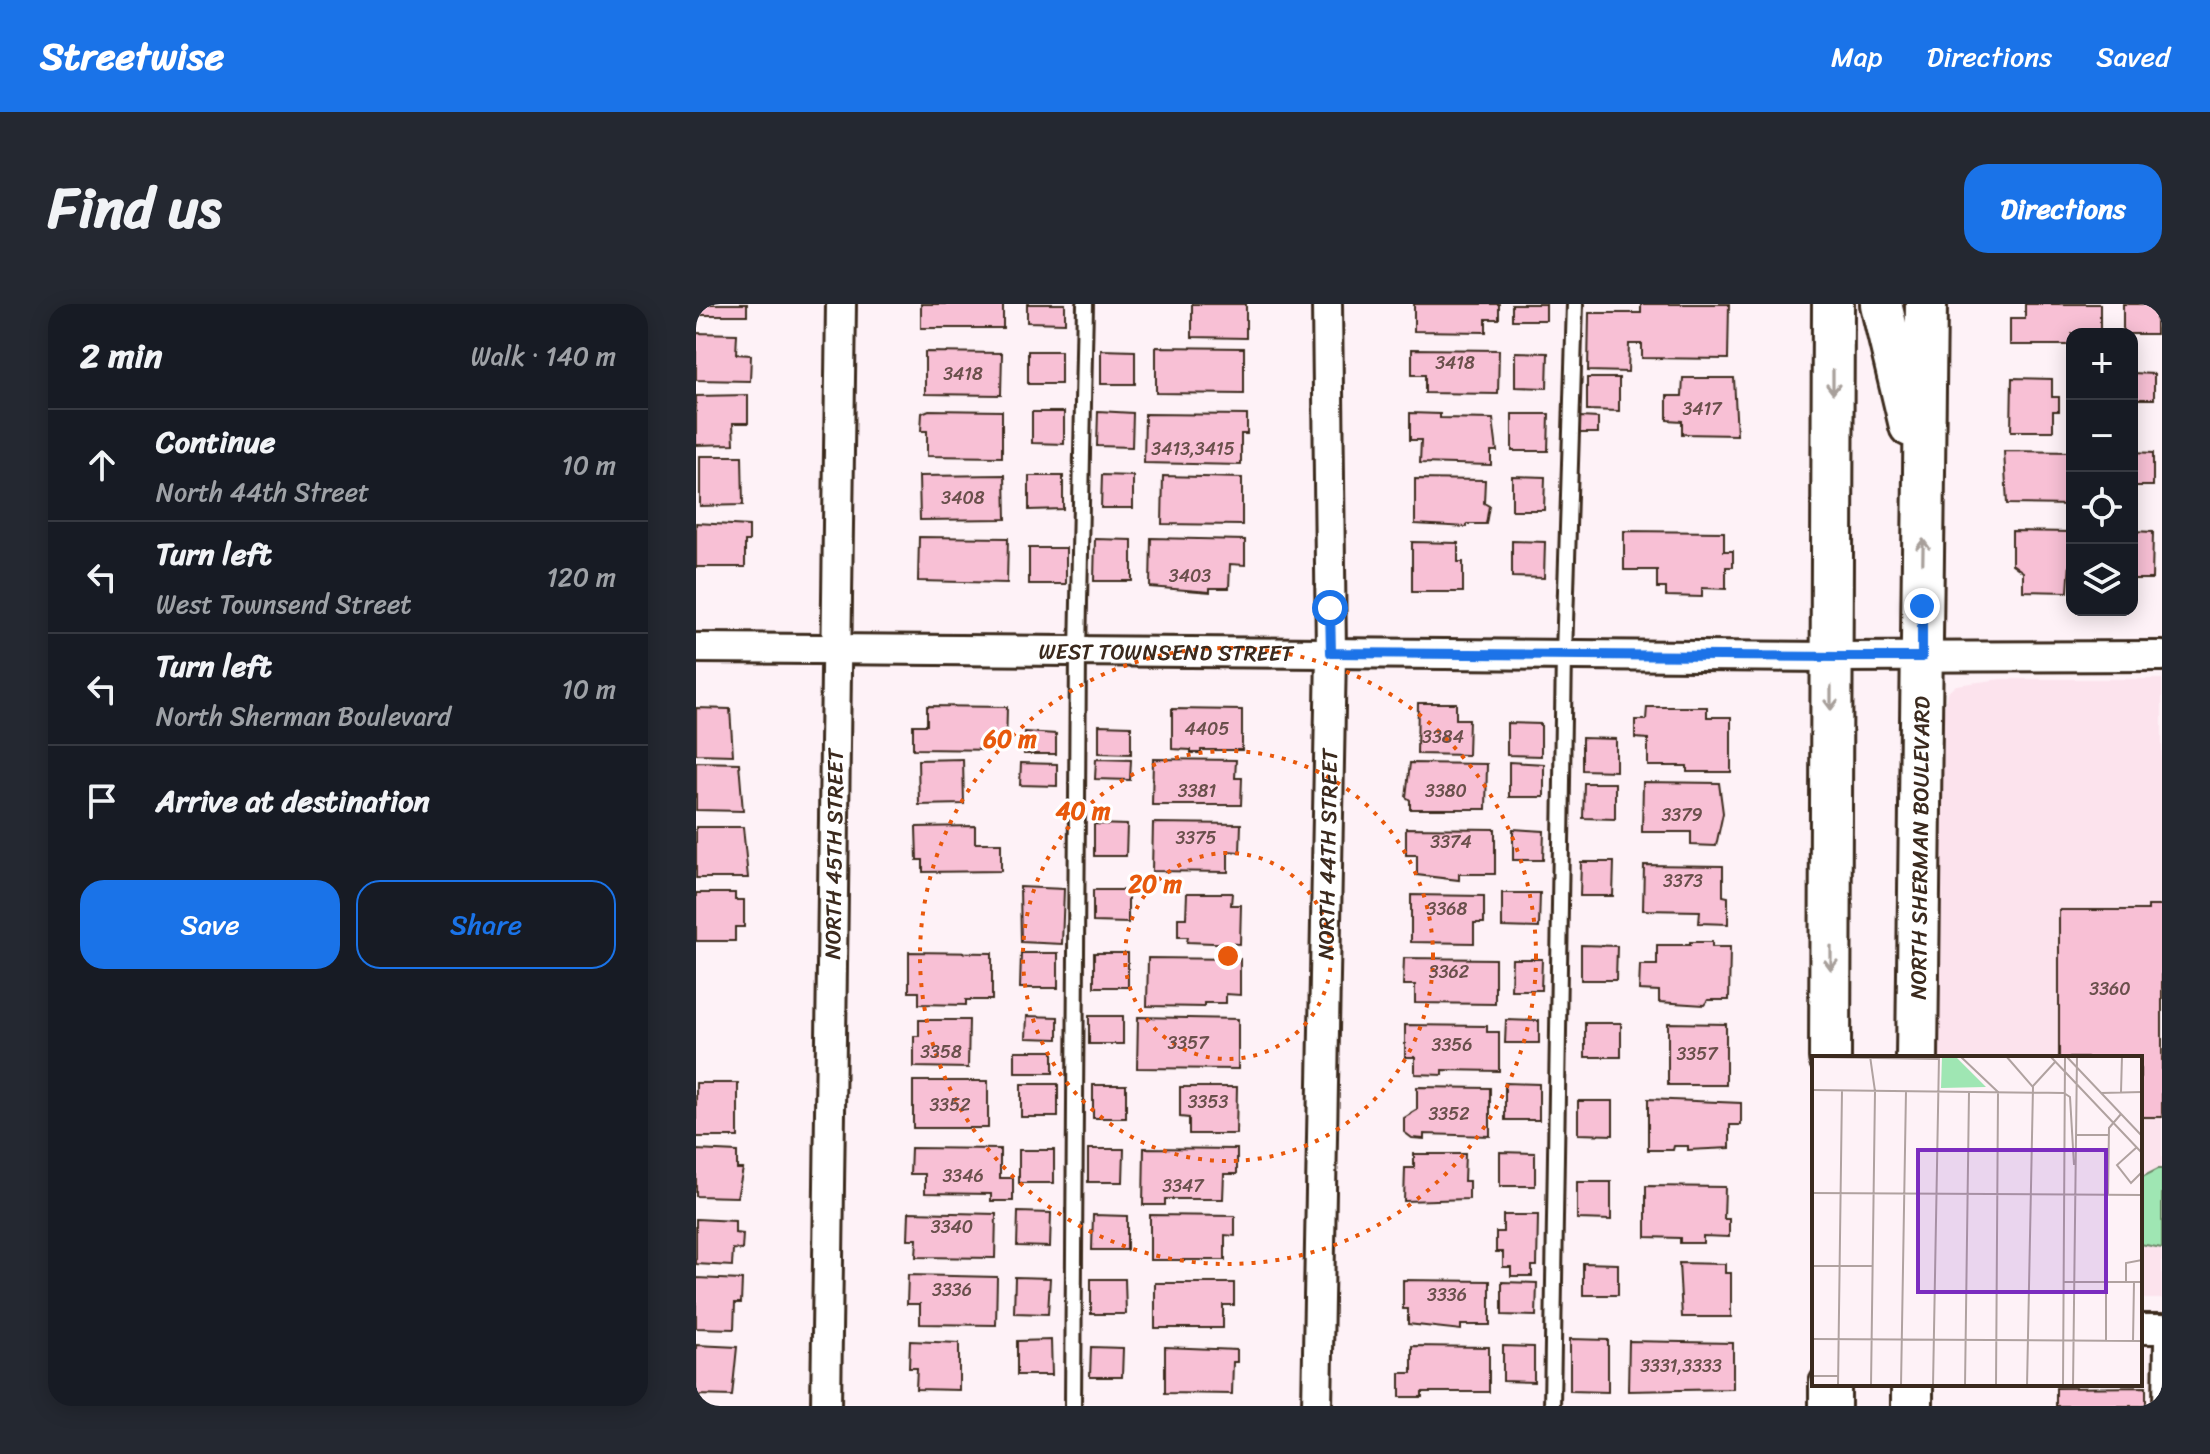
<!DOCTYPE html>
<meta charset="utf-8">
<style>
body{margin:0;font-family:Sriracha,sans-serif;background:#242831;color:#f1f3f6}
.controls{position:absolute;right:24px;top:24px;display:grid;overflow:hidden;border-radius:16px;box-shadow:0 4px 20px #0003}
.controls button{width:72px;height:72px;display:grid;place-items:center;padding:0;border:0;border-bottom:2px solid #363941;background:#171b24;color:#f1f3f6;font:40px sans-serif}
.stop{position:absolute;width:24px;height:24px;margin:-18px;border:6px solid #1a73e8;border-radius:50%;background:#fff}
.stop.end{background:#1a73e8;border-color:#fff;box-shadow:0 2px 8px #0008}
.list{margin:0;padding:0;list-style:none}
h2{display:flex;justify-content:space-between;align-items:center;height:104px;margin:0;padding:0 32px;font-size:34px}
h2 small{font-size:26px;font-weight:400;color:#9ea1a6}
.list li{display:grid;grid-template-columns:52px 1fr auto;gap:24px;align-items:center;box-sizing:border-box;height:112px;padding:0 32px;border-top:2px solid #363941}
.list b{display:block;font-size:30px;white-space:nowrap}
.list p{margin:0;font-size:26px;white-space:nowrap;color:#9ea1a6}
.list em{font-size:26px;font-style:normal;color:#9ea1a6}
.actions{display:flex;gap:16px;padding:24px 32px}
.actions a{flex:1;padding:18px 0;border:2px solid #1a73e8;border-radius:24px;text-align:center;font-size:28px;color:#1a73e8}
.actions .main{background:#1a73e8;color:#fff}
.icon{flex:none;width:44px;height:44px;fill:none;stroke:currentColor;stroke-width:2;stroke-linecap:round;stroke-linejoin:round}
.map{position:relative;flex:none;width:1466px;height:1102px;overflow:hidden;border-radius:24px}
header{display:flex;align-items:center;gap:48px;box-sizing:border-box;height:112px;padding:0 40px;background:#1a73e8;color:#fff}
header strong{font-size:38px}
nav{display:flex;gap:44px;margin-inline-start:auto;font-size:28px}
.intro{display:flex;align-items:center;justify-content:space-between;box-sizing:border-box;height:192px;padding:0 48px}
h1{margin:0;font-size:56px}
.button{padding:20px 36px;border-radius:24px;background:#1a73e8;color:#fff;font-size:28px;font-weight:700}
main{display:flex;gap:48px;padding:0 48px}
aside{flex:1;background:#171b24;border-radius:24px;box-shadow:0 4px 20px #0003}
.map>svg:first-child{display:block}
.built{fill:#fce3ed}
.green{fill:#9fe6b3;stroke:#6d8868;stroke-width:2}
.building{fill:#f8c0d5;stroke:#3b2a1e;stroke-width:2}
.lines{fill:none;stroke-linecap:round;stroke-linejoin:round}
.service-casing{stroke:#3b2a1e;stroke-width:20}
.minor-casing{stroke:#3b2a1e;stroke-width:34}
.secondary-casing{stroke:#3b2a1e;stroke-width:46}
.service{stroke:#fff;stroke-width:14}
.minor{stroke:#fff;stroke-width:28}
.secondary{stroke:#fff;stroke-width:40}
.oneway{stroke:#a79f9a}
.route{stroke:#1a73e8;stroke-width:10}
.ring{fill:none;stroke:#e8590c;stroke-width:4;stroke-dasharray:4 8}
.labels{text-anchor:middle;stroke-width:6;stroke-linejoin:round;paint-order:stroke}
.number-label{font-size:18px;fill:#6a504c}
.street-label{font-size:22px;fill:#3b2a1e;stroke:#fff}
.inset-road{fill:none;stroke:#b0a2a0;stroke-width:2}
.view{fill:#7b2cbf;fill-opacity:0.15;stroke:#7b2cbf;stroke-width:4}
.inset-edge{fill:none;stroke:#3b2a1e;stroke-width:4}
.centre{fill:#e8590c;stroke:#fff;stroke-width:4}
.ring-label{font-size:24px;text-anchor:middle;font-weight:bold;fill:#e8590c;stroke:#fff;stroke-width:6;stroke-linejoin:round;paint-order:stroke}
</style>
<header>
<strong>Streetwise</strong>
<nav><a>Map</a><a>Directions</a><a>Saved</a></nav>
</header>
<div class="intro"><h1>Find us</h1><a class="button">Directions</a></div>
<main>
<aside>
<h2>2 min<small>Walk · 140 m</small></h2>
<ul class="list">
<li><svg class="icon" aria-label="ahead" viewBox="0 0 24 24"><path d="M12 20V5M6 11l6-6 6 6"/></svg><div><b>Continue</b><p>North 44th Street</p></div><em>10 m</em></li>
<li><svg class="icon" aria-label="left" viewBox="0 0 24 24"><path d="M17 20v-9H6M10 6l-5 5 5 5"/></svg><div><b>Turn left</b><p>West Townsend Street</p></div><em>120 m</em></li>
<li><svg class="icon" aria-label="left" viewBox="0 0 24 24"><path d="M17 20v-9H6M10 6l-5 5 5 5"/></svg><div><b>Turn left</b><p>North Sherman Boulevard</p></div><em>10 m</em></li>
<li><svg class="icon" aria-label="arrive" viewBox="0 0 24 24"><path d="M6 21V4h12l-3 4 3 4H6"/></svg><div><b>Arrive at destination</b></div></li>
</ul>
<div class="actions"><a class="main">Save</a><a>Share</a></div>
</aside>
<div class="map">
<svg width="1466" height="1102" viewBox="0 0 1466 1102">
<rect width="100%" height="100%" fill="#fef2f7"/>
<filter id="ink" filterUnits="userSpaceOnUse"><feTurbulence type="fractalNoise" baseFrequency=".0125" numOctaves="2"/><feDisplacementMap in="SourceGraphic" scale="16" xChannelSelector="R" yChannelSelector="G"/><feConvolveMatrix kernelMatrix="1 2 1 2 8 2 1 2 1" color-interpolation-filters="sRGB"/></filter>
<g filter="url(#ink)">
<path class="built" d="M1305 375H1466V995H1444V754H1243L1248 407 1251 389 1260 381Z"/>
<path class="green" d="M1462 865H1466V944L1444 940V874Z"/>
<path class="building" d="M0 0H51V11H0Z
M225 0H307V24H225Z
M331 0H369V19L331 18Z
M496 0H550V34L496 33Z
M718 0H803V15H790V28L718 27Z
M816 0H850V16H816Z
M945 0H1033L1032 55 946 54V40H933L932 68 892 67 893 9H945Z
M1329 0H1404V30H1376V41H1314V15H1329Z
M1427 0H1460V30H1427Z
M0 29 41 30 40 50 55 51 54 77 0 76Z
M460 43 548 44V90L460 89Z
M716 45 803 46 802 90 729 89V71H716Z
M405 46 439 47V80H405Z
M332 47H365V80H332Z
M229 48 306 49 305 91 229 90Z
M819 48 852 49 851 84 819 83Z
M1436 69 1458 70V95H1436Z
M891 74H923V107L891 106Z
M987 74H1038L1041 131 986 130V117L971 116V92H986Z
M1316 74 1356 75V93H1363V107H1357V127H1315Z
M52 91V119H37L38 140 0 141V92Z
M233 106 306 107V153L231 152V127H225L226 109Z
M402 107 437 109 436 143 401 142Z
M336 108H368V140L336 139Z
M714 109 744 110V114L797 115 801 147H795V161L724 159 725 136H714Z
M449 110 551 111V130H545V161L448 159Z
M816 110H853L852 147H816Z
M884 113 902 114V129H883Z
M1308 147 1376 148V201L1311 200Z
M1436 148 1457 149V182H1436Z
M4 152H46L47 201 4 202Z
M309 171 310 215 224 216 223 172Z
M406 171 437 172V204H405Z
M333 172H367V205L333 206Z
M467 172 546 174V221L466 220Z
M816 172 849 173 848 206H816Z
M719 175 789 176 788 199 793 202 790 220H771V223L719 220Z
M0 219 53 222V237H49V263H0Z
M928 227 1028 228V247H1037V263H1030V285L1006 284V293L970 292V284H961V266H928Z
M1316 227 1376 228 1372 288 1327 287V268L1316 260Z
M1436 227 1457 228 1456 275H1436Z
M223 233 312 234 311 279 222 277Z
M455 234 549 236V261L534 260 533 284H514V288L454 283Z
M399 235 436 236V277H398Z
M816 237 849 238 848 274 816 273Z
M716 238 762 239V258H767V288H716Z
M333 244H370V280H333Z
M722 399H760V415H773L772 451 721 450Z
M231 402 311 403 310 446 217 445V421H231Z
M951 403H1011V413H1035V468H991V462H952V435L939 434V416H950Z
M0 404 34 405 37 451 0 450Z
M476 405 546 406V446H505V449H495V446L476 445Z
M811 419 845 420V452L811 451Z
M403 421 435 422V450L403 449Z
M329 428 360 430V450H328Z
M886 434 920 435V467L886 466Z
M267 455 268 500 223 501 222 456Z
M400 455 435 456 434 476 399 475Z
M457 455 540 456 539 474H546L545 501H456Z
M0 458 43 459 47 507 0 506Z
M813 458 848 460V493H813Z
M325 459 361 460V482L324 481Z
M714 459 791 460 790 505H714V496L710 493Z
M947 478 1023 479 1027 509 1020 542 995 541V528H946Z
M888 479H919V515L887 514Z
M457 519 545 520 544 548 532 547V568L456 567Z
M398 520 431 521 430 552H398Z
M279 522V539H305V567L227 568V556H221L220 523Z
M0 523H47L52 574H0Z
M710 524 799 525V570H763V576L721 571V551H710Z
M817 525 848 527 847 556H817Z
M885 558H918L917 592H884Z
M948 561 1027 562V592L1032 593V620L1003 619 1004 607 947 606Z
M324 583 368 585 366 640 325 638Z
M397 586H432V619L397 618Z
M0 589H39V596H48V623H39V637H0Z
M491 589H536L535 601H545L544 640 491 638 492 633H482V614H490Z
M806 589H844L843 624 806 623Z
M715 591 788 592V619H778V639L715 638Z
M1452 602H1466V813H1444V754H1363V606H1452Z
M994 638H1016V643H1034L1033 696H1012L1008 701 963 698V687L943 686 944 661H961V641H994Z
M885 641 921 642 920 676H885Z
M213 648 296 649V696H270V701L223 700V688H213Z
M325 649H362V684H324Z
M398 649H432V683H398Z
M452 654 544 655V691L530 690V699H508V703L451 702Z
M708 654 799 655V700L719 699V681H707Z
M816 655H846L845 686H815Z
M331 712 362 713V735L330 734Z
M393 712H427V740H393Z
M442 713 542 715V765L441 764Z
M223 716H273L272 764 218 763V732H223Z
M810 716 843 717V739H809Z
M889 719H925V753H889Z
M972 719 1030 720V781H972Z
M709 721 791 722V728H803V767L747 766V771L719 770V753H709Z
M319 747H357V769H319Z
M217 777H292V824H217Z
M0 779H42V833H0Z
M809 779 843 780V816H809Z
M325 780H362V813H325Z
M397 781H430V814H397Z
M484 783H541L540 830H493V814L484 813Z
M721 783 794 784V832L728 830V835L716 834 708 828V814L721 806Z
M952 795 1045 799V821H1034V844L992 846V842H978L977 846H952Z
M882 797H917V831L882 830Z
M215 844 304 845V874H317V897H295V890L229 889V870H214Z
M448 844 541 845V870H528L527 895H469V901H447Z
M392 845H428L427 878H392Z
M0 846 41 848V865H47L41 893 0 892Z
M323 846H358V879H323Z
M804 848 839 849V882H804Z
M718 850H769L768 877H773V895L708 897 709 864H718Z
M881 878H915V916L881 915Z
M950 882 1029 883 1028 915H1033V933L1007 932V939H984V934L950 933Z
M213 908 300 910 299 954 220 953 221 935H212Z
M322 908 355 909 354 943 321 942Z
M397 911 431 912V946H396Z
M454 911 539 912V932L529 931V956H454Z
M807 911H842L841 962H836V972H815V963H807V948H800V928H807Z
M0 915 39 917V929L47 930 46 946 37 945 36 962 0 960Z
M887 959 922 960V991H887Z
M983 959 1029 960V969H1035V1013H986Z
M212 971 301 973 300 1021 224 1020V1000H211Z
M319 973 354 974 352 1010 318 1009Z
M0 974 46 976 45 999H39L38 1025 0 1024Z
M395 975H429L430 1010H395Z
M707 976 794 977V1021H765V1026L712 1020V1005H707Z
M806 978 841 979 840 1012 806 1011Z
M459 979H538V1001H527V1024H459Z
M874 1035 912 1036V1088L874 1087Z
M355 1036 356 1071H321V1037Z
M214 1037 263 1039V1086L220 1085 221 1064H213Z
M933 1037 1037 1039V1085L932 1087Z
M0 1041 41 1043 36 1092 0 1091Z
M716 1042 793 1043V1088H726V1093H704V1069H716Z
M807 1042 838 1043V1078L807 1077Z
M395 1043 427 1044 426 1073H394Z
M469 1043 541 1046V1058H537L536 1090 469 1089Z
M1450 1083V1102H1360V1084Z"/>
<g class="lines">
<defs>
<path id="service" d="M377 1102 382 348 389 0
M856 1102 868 351 879 0
M1465 1102 1466 1039"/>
<g id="minor">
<path id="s1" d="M0 344 1135 353 1466 352"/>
<path d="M1444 1025H1466"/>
<path id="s2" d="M130 1102 145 0"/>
<path id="s3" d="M621 1102 635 349 631 0"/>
</g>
<g id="secondary">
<path d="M1185 0 1214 122"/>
<path d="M1134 754 1137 0"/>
<path id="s4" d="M1221 754 1230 0"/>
<path d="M1134 1102V1080"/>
<path d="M1216 1102V1080"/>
</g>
</defs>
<use href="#service" class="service-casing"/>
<use href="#minor" class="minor-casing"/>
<use href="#secondary" class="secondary-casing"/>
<use href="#service" class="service"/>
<use href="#minor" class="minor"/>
<use href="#secondary" class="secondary"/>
</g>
<defs><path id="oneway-shaft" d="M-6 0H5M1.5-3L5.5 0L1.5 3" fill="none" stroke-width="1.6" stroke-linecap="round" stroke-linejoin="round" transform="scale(2)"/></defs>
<g class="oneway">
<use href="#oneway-shaft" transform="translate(1137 78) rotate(90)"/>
<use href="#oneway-shaft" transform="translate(1227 247) rotate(-89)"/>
<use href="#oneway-shaft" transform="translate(1135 394) rotate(90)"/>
<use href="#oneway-shaft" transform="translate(1135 654) rotate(90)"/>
</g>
</g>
<g class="lines" filter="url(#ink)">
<path class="route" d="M634 304 635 349 1147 353H1226V302"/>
</g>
<g class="ring">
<circle cx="532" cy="652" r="103"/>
<circle cx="532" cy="652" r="205"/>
<circle cx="532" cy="652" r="308"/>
</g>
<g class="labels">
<g class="number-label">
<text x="759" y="65">3418</text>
<text x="267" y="76">3418</text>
<text x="1006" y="111">3417</text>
<text x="497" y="151">3413,3415</text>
<text x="267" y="200">3408</text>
<text x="494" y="278">3403</text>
<text x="511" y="431">4405</text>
<text x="747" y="439">3384</text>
<text x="501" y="493">3381</text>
<text x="750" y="493">3380</text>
<text x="986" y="517">3379</text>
<text x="500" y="540">3375</text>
<text x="755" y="544">3374</text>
<text x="987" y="583">3373</text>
<text x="751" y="611">3368</text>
<text x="753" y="674">3362</text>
<text x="1414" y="691">3360</text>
<text x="492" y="745">3357</text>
<text x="756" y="747">3356</text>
<text x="245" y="754">3358</text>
<text x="1001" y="756">3357</text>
<text x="512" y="804">3353</text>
<text x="254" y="807">3352</text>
<text x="753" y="816">3352</text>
<text x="267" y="878">3346</text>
<text x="487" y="888">3347</text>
<text x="256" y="929">3340</text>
<text x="256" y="992">3336</text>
<text x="751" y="997">3336</text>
<text x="985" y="1068">3331,3333</text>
</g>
<g class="street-label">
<text dy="8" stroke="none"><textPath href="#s1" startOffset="470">WEST TOWNSEND STREET</textPath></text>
<text dy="8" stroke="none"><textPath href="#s4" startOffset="210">NORTH SHERMAN BOULEVARD</textPath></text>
<text dy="8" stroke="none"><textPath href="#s2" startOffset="552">NORTH 45TH STREET</textPath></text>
<text dy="8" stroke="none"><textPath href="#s3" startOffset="552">NORTH 44TH STREET</textPath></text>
</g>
</g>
<g transform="translate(1116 752)">
<rect width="330" height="330" fill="#fef2f7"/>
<path d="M130 0H143L174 31 129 32Z" fill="#9fe6b3"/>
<path class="inset-road" d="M58 0 63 35 59 330M148 0 186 36 184 330M194 0 221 31 215 330M238 0 330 97M254 0 330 80M0 1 127 3M221 30 243 6M0 34 252 37M309 36 310 0M252 37 258 41 262 109M289 37 330 36M264 79H297M325 91 305 109 319 127 330 116M0 137 330 139M296 139 297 72 309 58M0 210H60M252 226H330M314 226V207L330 204M0 283 330 285M294 285V226M321 285 322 226M1 320H26M26 330 30 34M89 330 94 35M121 330 127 0M153 330 157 36M251 330 253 0M261 330 265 0"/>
<path class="view" d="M106 94H294V236H106Z"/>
<rect width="330" height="330" class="inset-edge"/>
</g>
<circle cx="532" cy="652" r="12" class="centre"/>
<g class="ring-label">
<text x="314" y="443">60 m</text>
<text x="387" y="515">40 m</text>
<text x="459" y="588">20 m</text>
</g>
</svg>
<div class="controls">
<button>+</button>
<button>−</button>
<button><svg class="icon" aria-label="locate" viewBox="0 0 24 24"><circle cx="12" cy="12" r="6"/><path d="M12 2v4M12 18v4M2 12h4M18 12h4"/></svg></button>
<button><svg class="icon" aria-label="layers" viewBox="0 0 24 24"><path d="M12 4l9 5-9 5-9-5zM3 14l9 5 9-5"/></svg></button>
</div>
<div class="stop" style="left:634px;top:304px"></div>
<div class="stop end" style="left:1226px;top:302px"></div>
</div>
</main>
